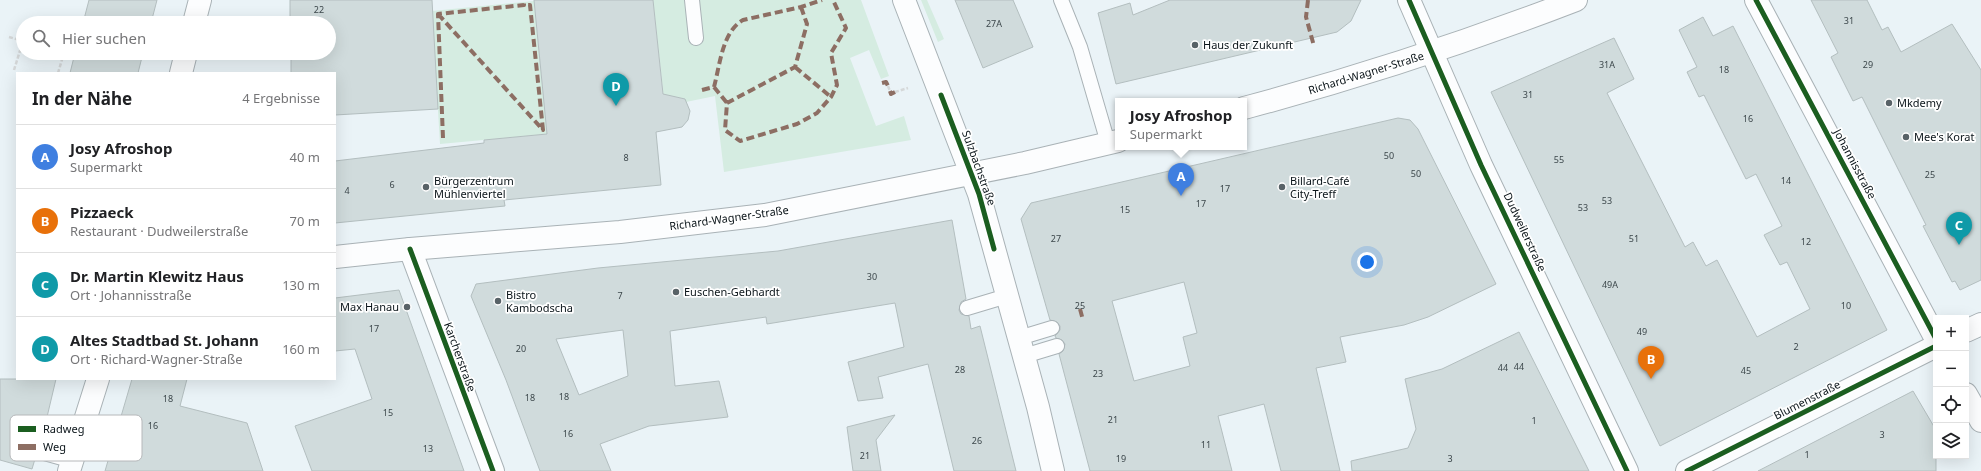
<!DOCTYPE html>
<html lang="de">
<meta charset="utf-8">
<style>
body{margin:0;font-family:"Noto Sans",sans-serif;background:#f2f2f2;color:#202124}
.controls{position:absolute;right:12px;bottom:12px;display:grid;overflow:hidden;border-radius:0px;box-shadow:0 4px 16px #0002}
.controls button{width:36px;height:36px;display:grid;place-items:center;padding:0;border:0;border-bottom:1px solid #e0e0e0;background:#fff;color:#202124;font:20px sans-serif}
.you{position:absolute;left:1367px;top:262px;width:14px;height:14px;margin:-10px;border:3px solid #fff;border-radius:50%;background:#1a73e8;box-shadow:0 0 0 6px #1a73e833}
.badge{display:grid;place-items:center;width:26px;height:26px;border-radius:50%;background:#0b8043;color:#fff;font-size:13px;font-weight:700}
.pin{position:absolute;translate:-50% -33px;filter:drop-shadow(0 1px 2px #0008)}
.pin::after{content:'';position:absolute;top:21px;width:14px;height:12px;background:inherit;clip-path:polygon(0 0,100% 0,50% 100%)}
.popup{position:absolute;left:1115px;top:98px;width:132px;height:52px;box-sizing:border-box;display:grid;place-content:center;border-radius:0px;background:#fff;filter:drop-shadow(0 1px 3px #0005);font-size:13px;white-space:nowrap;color:#757577}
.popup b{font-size:15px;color:#202124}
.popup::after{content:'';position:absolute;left:50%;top:100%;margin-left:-8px;border:8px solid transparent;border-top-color:#fff}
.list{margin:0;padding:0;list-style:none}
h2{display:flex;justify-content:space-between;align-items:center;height:52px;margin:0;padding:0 16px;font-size:17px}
h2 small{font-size:13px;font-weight:400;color:#757577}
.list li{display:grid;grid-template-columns:26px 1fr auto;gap:12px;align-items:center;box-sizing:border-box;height:64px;padding:0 16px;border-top:1px solid #e0e0e0}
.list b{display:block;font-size:15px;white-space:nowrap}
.list p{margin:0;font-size:13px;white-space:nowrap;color:#757577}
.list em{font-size:13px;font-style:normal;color:#757577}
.icon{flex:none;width:22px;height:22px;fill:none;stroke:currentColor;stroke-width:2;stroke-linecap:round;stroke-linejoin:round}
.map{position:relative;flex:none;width:1981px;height:471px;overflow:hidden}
.search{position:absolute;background:#fff;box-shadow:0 4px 16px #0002;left:16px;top:16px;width:320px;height:44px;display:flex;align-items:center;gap:10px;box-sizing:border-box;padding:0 14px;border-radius:22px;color:#757577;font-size:15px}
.panel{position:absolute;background:#fff;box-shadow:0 4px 16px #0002;left:16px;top:72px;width:320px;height:308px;border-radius:0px}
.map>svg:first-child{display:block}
.green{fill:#d5ece1}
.building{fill:#d0dbdc;stroke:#b3bebf;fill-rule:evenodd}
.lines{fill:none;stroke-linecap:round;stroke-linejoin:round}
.lane-casing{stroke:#a9b2b6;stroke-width:16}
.street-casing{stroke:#a9b2b6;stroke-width:24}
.secondary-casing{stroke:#a9b2b6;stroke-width:24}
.primary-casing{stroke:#a9b2b6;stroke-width:24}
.path{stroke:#d5d8d9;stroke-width:2.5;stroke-dasharray:4 2;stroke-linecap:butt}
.lane{stroke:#fcfdfe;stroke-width:14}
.street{stroke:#fcfdfe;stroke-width:22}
.secondary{stroke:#fcfdfe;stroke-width:22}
.primary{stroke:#fcfdfe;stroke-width:22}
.quiet{stroke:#8d6e63;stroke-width:4;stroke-dasharray:8 4;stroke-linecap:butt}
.cycleway-casing{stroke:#fff;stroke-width:8}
.cycleway{stroke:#1b5e20;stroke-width:5}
.poi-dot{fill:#586267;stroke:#fff;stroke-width:1.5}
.labels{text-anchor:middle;stroke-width:3.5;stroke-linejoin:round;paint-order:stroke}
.number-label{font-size:9px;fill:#3c474b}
.poi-label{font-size:11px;fill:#0a1419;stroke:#fff;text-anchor:start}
.street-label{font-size:11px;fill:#0a1419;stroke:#fff}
.key{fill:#fff;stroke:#b6b8ba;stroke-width:1}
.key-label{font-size:11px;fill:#0a1419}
</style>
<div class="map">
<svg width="1981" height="471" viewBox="0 0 1981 471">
<rect width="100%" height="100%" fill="#eaf3f7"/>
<path class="green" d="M653 0H861L889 76 881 79 869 50 850 58 876 126 904 116 911 140 724 172 715 96 686 102C679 95 673 97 664 100Z
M921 0H927L944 39 938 42Z
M534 1 547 134 440 144 432 11Z"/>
<path class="building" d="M89 0H157L151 23H83Z
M290 0H432L438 109 335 115V73H291V53H329V23H290Z
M534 0H653L663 94 685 99 690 111 688 120 682 127 656 132 661 185 504 200 505 206 335 223V161L484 143V140L547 134Z
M955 0H1013L1033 47 983 68Z
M1170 0H1361L1351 21 1337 32 1116 84 1098 13 1130 3 1133 15Z
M1811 0H1867L1882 30 1888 27 1901 52 1952 24 1981 70V280L1960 290 1955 281 1952 282 1923 226 1926 225 1862 97 1853 101 1831 57 1838 53Z
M1703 17 1713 36 1733 26 1887 330 1660 446 1491 92 1614 38 1634 79 1607 93 1685 247 1693 242 1706 266 1717 260 1757 337 1810 309 1787 262 1780 265 1764 235 1782 226 1756 174 1746 179 1704 95 1699 97 1687 72 1697 67 1679 30Z
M75 53H143L138 73H70Z
M1398 118 1410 120 1418 129 1496 284 1428 317 1404 325 1340 337 1346 362 1316 368 1340 471H1281L1264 404 1218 416 1232 471H1090L1059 354 1063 351 1065 344 1062 340 1056 338 1055 336 1060 330V326L1057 322 1050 320 1021 219 1031 203ZM1184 282 1197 333 1183 337 1190 366 1134 381 1112 301Z
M952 220 966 299 961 302 959 310 961 314 969 316 971 329 980 326 1016 471H954L928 364 878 377 883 398 858 401 848 362 904 347 895 303 767 324 766 317 670 331 675 386 719 381 728 417 649 426 600 444 611 471H540L506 380 471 296 476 284 598 268 778 251ZM623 330 628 376 579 395 556 339Z
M399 290 464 471H312L295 426 372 399 355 349 335 351V298Z
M1519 332 1589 471H1352L1351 461 1408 448 1416 429 1405 379 1442 369Z
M0 379H56L47 417H41L36 423V428L42 433 40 443 31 445 29 449 31 457 35 459 32 469 0 460Z
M132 379H187L180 406 247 423 263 471H105Z
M1913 391 1936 430V471H1758Z
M895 415 876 440 881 471H853L847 427Z"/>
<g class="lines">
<defs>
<path id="lane" d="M692 0 696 38
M1061 0 1080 47 1108 143
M967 308 1007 296
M1019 338 1052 328
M1024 356 1057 346
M44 425 81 434
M37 451 73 461"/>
<path id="street" d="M904 0 979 194 1038 407 1053 471
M1756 0 1936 339
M194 23 200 0
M181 73 186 53
M410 249 493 471
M1966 331 1981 324
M1966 394 1981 421
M1687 471 1936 346"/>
<path id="secondary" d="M1244 108C1357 78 1467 42 1576 0
M335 257 410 249 620 232 765 215 1025 163 1118 141
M69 471 98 379"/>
<path id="primary" d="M1409 0 1481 165 1627 471"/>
</defs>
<use href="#lane" class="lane-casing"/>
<use href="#street" class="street-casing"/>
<use href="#secondary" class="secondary-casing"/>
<use href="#primary" class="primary-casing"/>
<path class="path" d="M9 37 23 41
M14 70 23 41
M58 73 64 53
M888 86 890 91
M895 92 908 88"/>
<use href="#lane" class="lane"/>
<use href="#street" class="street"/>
<use href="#secondary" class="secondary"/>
<use href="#primary" class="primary"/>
<path class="quiet" d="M1308 0 1306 17 1314 46
M801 7 807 24 795 67 727 103 725 130 740 141 797 124 817 113 831 97 837 85 831 53 846 28 833 0
M438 14 543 130 530 5H524
M795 67 831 97
M882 83 886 82 888 86
M714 87 727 103
M702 90 714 87C720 65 722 32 743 20L801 7 822 0
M890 91 891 94 895 92
M443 138 438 14 524 5V0
M1080 309 1083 320"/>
<defs>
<path id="cycleway" d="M1409 0 1481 165 1627 471
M1756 0 1936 339
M941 95 979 194 994 249
M410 249 493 471
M1687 471 1936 346"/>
</defs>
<use href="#cycleway" class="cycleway-casing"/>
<use href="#cycleway" class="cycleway"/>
</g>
<g class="poi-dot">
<circle cx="1195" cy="45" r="4"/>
<circle cx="1889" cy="103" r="4"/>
<circle cx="1906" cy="137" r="4"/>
<circle cx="426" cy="187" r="4"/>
<circle cx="1282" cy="187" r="4"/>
<circle cx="676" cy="292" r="4"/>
<circle cx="498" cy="301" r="4"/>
<circle cx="407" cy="307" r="4"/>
</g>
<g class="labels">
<g class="number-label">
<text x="319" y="13">22</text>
<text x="1849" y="24">31</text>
<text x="994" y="27">27A</text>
<text x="1607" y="68">31A</text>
<text x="1868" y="68">29</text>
<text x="1724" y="73">18</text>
<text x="1528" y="98">31</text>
<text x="1748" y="122">16</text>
<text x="1389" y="159">50</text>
<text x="626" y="161">8</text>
<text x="1559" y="163">55</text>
<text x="1416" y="177">50</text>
<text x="1930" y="178">25</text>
<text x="1786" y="184">14</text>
<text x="392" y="188">6</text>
<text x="1225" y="192">17</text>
<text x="347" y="194">4</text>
<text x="1607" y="204">53</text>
<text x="1201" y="207">17</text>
<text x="1583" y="211">53</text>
<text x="1125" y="213">15</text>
<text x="1056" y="242">27</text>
<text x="1634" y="242">51</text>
<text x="1806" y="245">12</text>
<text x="872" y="280">30</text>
<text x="1610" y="288">49A</text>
<text x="620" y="299">7</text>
<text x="1080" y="309">25</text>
<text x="1846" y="309">10</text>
<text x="374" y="332">17</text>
<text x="1642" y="335">49</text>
<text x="1796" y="350">2</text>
<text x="521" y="352">20</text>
<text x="1519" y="370">44</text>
<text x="1503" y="371">44</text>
<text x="960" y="373">28</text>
<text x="1746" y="374">45</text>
<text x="1098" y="377">23</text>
<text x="564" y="400">18</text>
<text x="530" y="401">18</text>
<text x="168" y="402">18</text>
<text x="388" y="416">15</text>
<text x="1113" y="423">21</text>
<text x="1534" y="424">1</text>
<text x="153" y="429">16</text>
<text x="568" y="437">16</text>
<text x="1882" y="438">3</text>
<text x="977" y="444">26</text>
<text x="1206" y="448">11</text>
<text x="428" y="452">13</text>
<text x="1807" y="458">1</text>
<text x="865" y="459">21</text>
<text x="1121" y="462">19</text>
<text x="1450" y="462">3</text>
</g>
<g class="poi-label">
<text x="1203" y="49">Haus der Zukunft</text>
<text x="1897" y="107">Mkdemy</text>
<text x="1914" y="141">Mee's Korat</text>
<text x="434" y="185">Bürgerzentrum<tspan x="434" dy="13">Mühlenviertel</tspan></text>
<text x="1290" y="185">Billard-Café<tspan x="1290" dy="13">City-Treff</tspan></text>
<text x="684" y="296">Euschen-Gebhardt</text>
<text x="506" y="299">Bistro<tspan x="506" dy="13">Kambodscha</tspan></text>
<text x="399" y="311" text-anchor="end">Max Hanau</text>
</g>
<g class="street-label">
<text transform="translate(1366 73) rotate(-17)" y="4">Richard-Wagner-Straße</text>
<text transform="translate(1855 164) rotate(62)" y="4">Johannisstraße</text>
<text transform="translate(979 168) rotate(70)" y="4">Sulzbachstraße</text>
<text transform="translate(729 218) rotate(-8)" y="4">Richard-Wagner-Straße</text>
<text transform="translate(1525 232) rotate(65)" y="4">Dudweilerstraße</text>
<text transform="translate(460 357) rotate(70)" y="4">Karcherstraße</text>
<text transform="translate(1807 400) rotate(-27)" y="4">Blumenstraße</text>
</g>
</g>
<rect x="10" y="415" width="132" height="46" rx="6" class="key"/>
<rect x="18" y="426" width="18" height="6" fill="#1b5e20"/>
<rect x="18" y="444" width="18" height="6" fill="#8d6e63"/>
<g class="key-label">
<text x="43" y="433">Radweg</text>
<text x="43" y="451">Weg</text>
</g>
</svg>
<div class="controls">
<button>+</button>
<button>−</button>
<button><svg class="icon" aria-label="locate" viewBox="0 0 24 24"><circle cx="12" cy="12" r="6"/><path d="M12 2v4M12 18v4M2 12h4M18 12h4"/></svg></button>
<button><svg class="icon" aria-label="layers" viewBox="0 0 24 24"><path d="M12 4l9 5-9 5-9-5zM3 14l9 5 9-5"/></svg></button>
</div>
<div class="you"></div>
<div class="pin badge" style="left:1181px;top:196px;background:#3f7fe0">A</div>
<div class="popup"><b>Josy Afroshop</b>Supermarkt</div>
<div class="pin badge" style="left:1651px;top:379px;background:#e8710a">B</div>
<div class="pin badge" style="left:1959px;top:245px;background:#0f9aa8">C</div>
<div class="pin badge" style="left:616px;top:106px;background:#0f9aa8">D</div>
<div class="search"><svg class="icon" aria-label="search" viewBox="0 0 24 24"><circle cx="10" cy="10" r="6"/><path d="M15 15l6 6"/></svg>Hier suchen</div>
<section class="panel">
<h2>In der Nähe<small>4 Ergebnisse</small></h2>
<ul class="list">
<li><span class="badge" style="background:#3f7fe0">A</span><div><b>Josy Afroshop</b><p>Supermarkt</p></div><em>40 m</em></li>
<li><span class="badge" style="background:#e8710a">B</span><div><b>Pizzaeck</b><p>Restaurant · Dudweilerstraße</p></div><em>70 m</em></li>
<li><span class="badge" style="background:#0f9aa8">C</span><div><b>Dr. Martin Klewitz Haus</b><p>Ort · Johannisstraße</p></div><em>130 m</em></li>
<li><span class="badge" style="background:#0f9aa8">D</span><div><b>Altes Stadtbad St. Johann</b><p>Ort · Richard-Wagner-Straße</p></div><em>160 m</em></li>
</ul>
</section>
</div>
